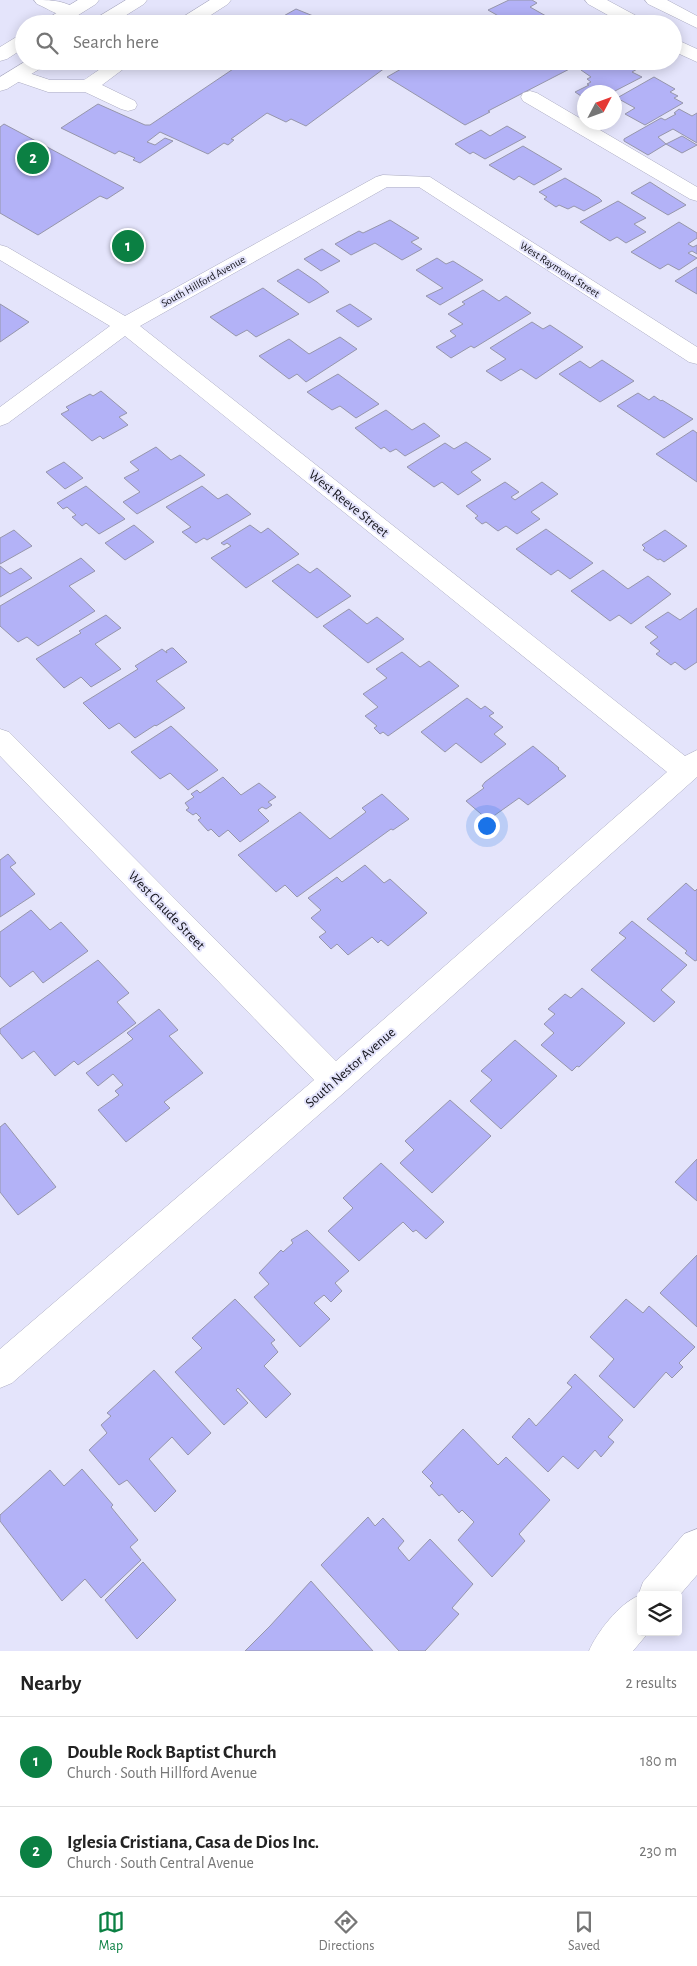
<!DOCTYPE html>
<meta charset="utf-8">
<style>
body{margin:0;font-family:"Alegreya Sans",sans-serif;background:#f2f2f2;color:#222}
.controls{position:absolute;right:15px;bottom:15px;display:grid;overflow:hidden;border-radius:5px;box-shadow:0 2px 12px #0003}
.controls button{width:45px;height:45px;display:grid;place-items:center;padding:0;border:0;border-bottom:1px solid #e0e0e0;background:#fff;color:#222;font:25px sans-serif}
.compass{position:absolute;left:577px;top:85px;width:45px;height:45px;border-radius:50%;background:#fff;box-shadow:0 2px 12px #0003;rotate:49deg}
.you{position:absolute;left:486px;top:825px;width:18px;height:18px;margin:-12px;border:4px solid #fff;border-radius:50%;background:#1a73e8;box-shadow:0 0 0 8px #1a73e833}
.badge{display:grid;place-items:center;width:32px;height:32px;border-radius:50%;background:#0b8043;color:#fff;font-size:16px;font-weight:700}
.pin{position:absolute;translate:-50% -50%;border:2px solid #fff;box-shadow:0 1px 5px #0006}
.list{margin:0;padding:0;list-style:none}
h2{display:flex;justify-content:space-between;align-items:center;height:65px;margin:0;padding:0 20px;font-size:21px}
h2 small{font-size:16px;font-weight:400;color:#767676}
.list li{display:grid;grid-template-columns:32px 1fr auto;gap:15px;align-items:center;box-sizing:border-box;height:90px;padding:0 20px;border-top:1px solid #e0e0e0}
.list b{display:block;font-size:19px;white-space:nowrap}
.list p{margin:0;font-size:16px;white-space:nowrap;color:#767676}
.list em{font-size:16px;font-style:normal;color:#767676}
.icon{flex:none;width:28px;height:28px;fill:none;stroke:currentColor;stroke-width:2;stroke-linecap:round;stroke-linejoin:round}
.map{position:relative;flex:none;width:697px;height:1651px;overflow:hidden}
.search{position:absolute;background:#fff;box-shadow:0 2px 12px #0003;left:15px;right:15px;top:15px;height:55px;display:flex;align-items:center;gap:12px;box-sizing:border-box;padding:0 18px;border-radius:28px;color:#767676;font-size:19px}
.sheet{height:245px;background:#fff}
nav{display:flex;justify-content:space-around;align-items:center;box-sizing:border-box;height:70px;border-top:1px solid #e0e0e0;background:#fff;font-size:14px;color:#767676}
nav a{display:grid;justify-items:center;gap:2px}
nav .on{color:#0b8043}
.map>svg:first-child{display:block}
.building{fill:#b3b2f7;stroke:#9696ab}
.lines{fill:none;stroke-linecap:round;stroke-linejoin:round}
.minor-casing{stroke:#ababc1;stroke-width:1}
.major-casing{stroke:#ababc1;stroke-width:1}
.minor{fill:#fff;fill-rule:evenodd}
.major{fill:#fff;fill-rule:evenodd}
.labels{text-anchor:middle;stroke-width:4;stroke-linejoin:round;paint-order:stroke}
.far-street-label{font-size:11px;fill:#101017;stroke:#e4e4fb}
.street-label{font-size:14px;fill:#101017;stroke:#e4e4fb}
</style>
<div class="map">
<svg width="697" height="1651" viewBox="0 0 697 1651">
<rect width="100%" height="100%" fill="#e4e4fb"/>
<path class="building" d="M509 0H532L537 3 530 7 546 16 564 19 567 24H492L502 18 488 10Z
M296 9 333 24H277L273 22Z
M245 61H407L398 68 389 65 306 126 291 119 286 122 267 113 231 139 234 140 228 145 224 143 208 154 160 132 147 142 155 145 165 138 173 141 140 163 133 160 135 158 119 151 115 154 61 128 98 104 145 125H150Z
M415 61H585L488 111 490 112 465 125 387 77Z
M597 61H626L639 68 632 72 642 77 613 92H584V98L575 92 589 85 587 84 591 82 587 79 591 77 581 70Z
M654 77 675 89 670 92 678 96 674 98 683 103 645 125 625 114 635 108 617 98Z
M679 109 692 116 697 113V143L673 129 658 137 666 144 648 155 624 141V139L661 118 665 120 676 114 674 113Z
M4 124 124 188 107 199 100 196 38 235 0 213V127Z
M507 126 526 137 485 159 473 152 470 154 455 144 481 130 490 136Z
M682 136 697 145 682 153 666 144Z
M523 146 562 169 534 185 519 176 514 180 489 165Z
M565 178 599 198 602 201 584 211 574 206 568 209 559 205 556 207 544 199 547 197 539 192Z
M650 182 667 193 686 205 668 215 631 193Z
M618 201 646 218 634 224 646 232 626 243 617 237 610 241 580 222Z
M390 220 419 238 411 242 422 249 402 260 375 243 351 255 335 244 359 231 363 233Z
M679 222 697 233V238L688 244 693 247 697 245V254L692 251 688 253 697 258 679 270 668 264 660 269 631 252Z
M322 249 340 261 321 271 304 259Z
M437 258 446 264 453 261 483 280 440 305 426 296 443 288 416 270Z
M697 267V294L675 281Z
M298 269 317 282 329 292 309 303 277 281Z
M263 288 299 314 256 337 247 330 236 336 210 317Z
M483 290 499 301 506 296 531 313 474 348 471 346 451 358 436 347 456 336 450 331 463 324 448 314 465 304 462 302Z
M0 304 29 322 0 342Z
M350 304 372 319 358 327 336 311Z
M532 322 543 329 550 325 583 347 536 379 521 369 501 381 486 371 506 359 490 348Z
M340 337 357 349 306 382 297 374 289 379 259 356 289 339 309 354Z
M602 360 634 381 600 402 559 374 580 361 590 368Z
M338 374 379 404 356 418 340 406 332 410 307 392Z
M101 391 127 413 119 417 128 425 103 439 100 436 92 441 61 414 69 410 66 407 90 394 93 396Z
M638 393 649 400 654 396 661 401 662 400 693 419 664 438 617 406Z
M386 410 412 430 424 423 440 436 405 456 396 449 390 452 384 447 381 449 355 428Z
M693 430 697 433V482L656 454Z
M466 442 491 459 471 472 481 480 458 495 442 482 434 487 407 467 445 443 454 449Z
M156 447 171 460 180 455 205 475 137 514 123 502 140 492 124 478 139 470 130 462Z
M64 462 83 478 65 489 46 472Z
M505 482 519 492 511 497 515 500 542 482 558 494 531 512 540 519 517 534 506 526 498 531 486 522 482 524 475 518 478 516 466 506Z
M86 486 125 519 99 534 86 523 82 526 72 517 76 515 67 507 63 509 57 503Z
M202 486 218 499 227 494 251 514 207 540 204 538 196 543 182 532 191 527 166 507Z
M134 525 154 542 125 560 105 543Z
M250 525 261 533 268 528 299 554 246 588 211 558 231 546 227 543 224 545 221 543Z
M546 529 593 563 570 579 558 570 551 575 516 549Z
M14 530 32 546 0 564V538Z
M665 530 687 546 664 562 660 559 658 560 643 550 645 548 642 545Z
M81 558 95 571 69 586 95 611 38 646 27 637 18 642 0 626V606Z
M298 564 310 573 317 568 351 596 317 618 272 581Z
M0 566 10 574 21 568 32 578 0 597Z
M603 570 628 589 648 576 671 594 631 624 619 615 610 621 571 591Z
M697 608V662L685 670 675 662 671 665 656 654 660 651 650 643 658 637 645 627 668 612 680 620Z
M349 609 367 624 377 617 404 639 368 663 323 626Z
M106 615 121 628 95 644 121 669 91 687 81 677 64 688 36 659 81 633 79 631Z
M171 648H173L187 662 156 681 185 708 156 726 155 725 135 738 119 723 109 729 83 703 138 669 135 666 162 649 167 653 166 651Z
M402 652 420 667 429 661 459 686 388 736 383 732 380 734 374 728 377 726 365 716 378 707 363 694 387 678 376 669Z
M467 698 481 709 485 706 494 713 489 716 503 727 494 734 506 744 481 763 456 743 445 752 421 732Z
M171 726 218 770 188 790 170 773 160 779 131 752Z
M533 746 559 768 558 769 566 776 528 805 519 798 488 820 466 801 484 788 482 786 485 782Z
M223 777 241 795 259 783 276 797 268 802 272 805 266 809 262 807 258 810 269 821 240 842 228 830 219 837 211 829 208 831 198 820 201 818 196 813 193 815 186 810 189 808 185 803 194 797 191 794 197 790 200 793Z
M382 794 409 819 393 830 391 829 297 897 285 885 276 892 238 855 300 812 330 839 366 812 362 808Z
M8 854 16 863 10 867 35 894 0 917V860Z
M365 865 384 883 390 879 427 913 388 946 381 940 378 943 372 937 348 955 337 944 331 949 319 937 326 932 311 918 321 910 308 898 337 877 342 882Z
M686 883 695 891 697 889V960L695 961 685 953 687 951 647 919Z
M31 910 50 930 61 922 88 951 43 983 33 971 10 987 0 976V932Z
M632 921 687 965 661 990 675 1002 654 1022 591 970 626 938 619 933Z
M98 960 129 993 117 1002 136 1023 78 1065 74 1061 55 1076 34 1051 22 1059 0 1033V1029Z
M582 988 625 1023 579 1067 577 1066 572 1071 541 1045 554 1033 544 1024 555 1014 548 1009 565 994 571 998Z
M159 1009 178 1030 169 1036 203 1073 164 1102 170 1108 126 1142 98 1110 119 1095 115 1091 123 1085 113 1074 98 1086 86 1073 133 1039 127 1033Z
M515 1040 557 1076 501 1129 470 1101 492 1080 481 1071Z
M450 1100 491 1136 432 1193 400 1163 414 1150 405 1141Z
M5 1123 56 1187 18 1215 0 1192V1127Z
M697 1159V1201L675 1182Z
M381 1163 444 1222 426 1239 416 1230 413 1232 403 1222 359 1261 328 1231 353 1208 343 1198Z
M307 1230 349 1271 335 1283 342 1291 331 1302 324 1295 314 1303 330 1319 300 1347 254 1297 269 1284 259 1273 281 1250 283 1252 293 1243 291 1240Z
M697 1255V1327L660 1293Z
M235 1299 275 1340 271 1343 278 1352 264 1366 291 1394 266 1418 238 1388 236 1390 248 1403 224 1425 175 1372 202 1348 192 1338Z
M626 1299 643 1313 649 1306 695 1347 679 1363 683 1367 672 1378 666 1372 634 1408 599 1376 614 1359 590 1337Z
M154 1370 211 1433 188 1455 172 1437 149 1459 176 1491 155 1512 127 1480 119 1485 89 1450 107 1433 101 1425 111 1416 107 1413Z
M575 1374 623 1420 608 1437 614 1442 601 1457 595 1450 578 1469 563 1456 548 1472 512 1437 529 1418 536 1426 572 1387 567 1383Z
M463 1429 498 1465 506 1457 550 1500 519 1534 525 1541 492 1577 458 1540 474 1522 462 1510 459 1513 442 1494 439 1496 430 1486 433 1483 422 1472Z
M82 1469 113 1505 111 1507 138 1540 130 1547 141 1560 101 1598 85 1579 62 1601 0 1521V1515L50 1470 64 1486Z
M368 1517 375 1526 383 1518 404 1541 398 1548 409 1561 430 1539 473 1584 452 1608 459 1614 425 1651H399L321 1565Z
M143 1562 176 1600 137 1639 105 1600Z
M311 1581 373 1651H245L270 1626Z"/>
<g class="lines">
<defs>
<path id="minor" d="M34 0C49 0 69 0 78 12L75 16C62 19 49 9 37 4Z
M210 0H231L228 4 197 24H175L178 20Z
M112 61H134L102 85 135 101 137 105 135 109 128 111 121 109 85 92H48L10 79 8 75 10 71 17 69 50 80H84Z
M530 91 537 93 697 187V201L690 199 523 101 521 97 523 93Z
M383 175 430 177 697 347V364L689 362 419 187H387L140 326 685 756 697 750V777L346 1091 12 1383 0 1388V1349L314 1080 0 756V729L9 732 336 1061 667 772 125 336 8 423 0 426V407L110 326 0 260V245L7 247 125 316 376 177Z
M697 1529V1575L678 1597V1595H641V1632H649L633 1651H589C597 1632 619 1604 638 1596L643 1582 684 1534Z"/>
<path id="major" d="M78 0H99L96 4 64 24H42L45 20Z
M126 0H147L144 4 112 24H90L93 20Z
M585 0H607L644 20 647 24H624L588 4Z
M645 0H667L697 16V28L648 4Z
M24 35V48L7 59 0 61V47L18 36Z
M673 38 697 49V62L673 51Z
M26 61H48L46 65 7 89 0 91V77Z"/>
</defs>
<use href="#minor" class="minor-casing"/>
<use href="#major" class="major-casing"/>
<use href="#minor" class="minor"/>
<use href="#major" class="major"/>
</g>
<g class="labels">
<g class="far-street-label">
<text transform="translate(560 269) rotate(33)" y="4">West Raymond Street</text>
<text transform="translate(203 281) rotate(-29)" y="4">South Hillford Avenue</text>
</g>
<g class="street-label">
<text transform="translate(349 503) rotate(39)" y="5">West Reeve Street</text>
<text transform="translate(167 910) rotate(46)" y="5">West Claude Street</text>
<text transform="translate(350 1067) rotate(-41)" y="5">South Nestor Avenue</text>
</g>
</g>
</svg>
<div class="controls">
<button><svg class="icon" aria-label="layers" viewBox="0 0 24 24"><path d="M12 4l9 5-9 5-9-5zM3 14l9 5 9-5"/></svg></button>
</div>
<svg class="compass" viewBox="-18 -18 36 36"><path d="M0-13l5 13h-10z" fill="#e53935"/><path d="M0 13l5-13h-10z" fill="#767676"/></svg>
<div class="you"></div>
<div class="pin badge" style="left:128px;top:246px">1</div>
<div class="pin badge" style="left:33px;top:158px">2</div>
<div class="search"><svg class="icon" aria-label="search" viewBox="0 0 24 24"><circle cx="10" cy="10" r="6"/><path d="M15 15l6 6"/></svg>Search here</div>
</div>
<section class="sheet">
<h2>Nearby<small>2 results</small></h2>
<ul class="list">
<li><span class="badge">1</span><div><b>Double Rock Baptist Church</b><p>Church · South Hillford Avenue</p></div><em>180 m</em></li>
<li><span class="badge">2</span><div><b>Iglesia Cristiana, Casa de Dios Inc.</b><p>Church · South Central Avenue</p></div><em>230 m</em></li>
</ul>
</section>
<nav>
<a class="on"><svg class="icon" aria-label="map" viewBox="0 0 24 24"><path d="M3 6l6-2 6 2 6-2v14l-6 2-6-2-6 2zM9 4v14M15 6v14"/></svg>Map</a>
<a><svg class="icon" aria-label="directions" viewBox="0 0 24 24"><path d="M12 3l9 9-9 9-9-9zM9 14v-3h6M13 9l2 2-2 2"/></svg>Directions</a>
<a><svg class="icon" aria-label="saved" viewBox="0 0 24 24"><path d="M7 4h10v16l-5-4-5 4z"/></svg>Saved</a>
</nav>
